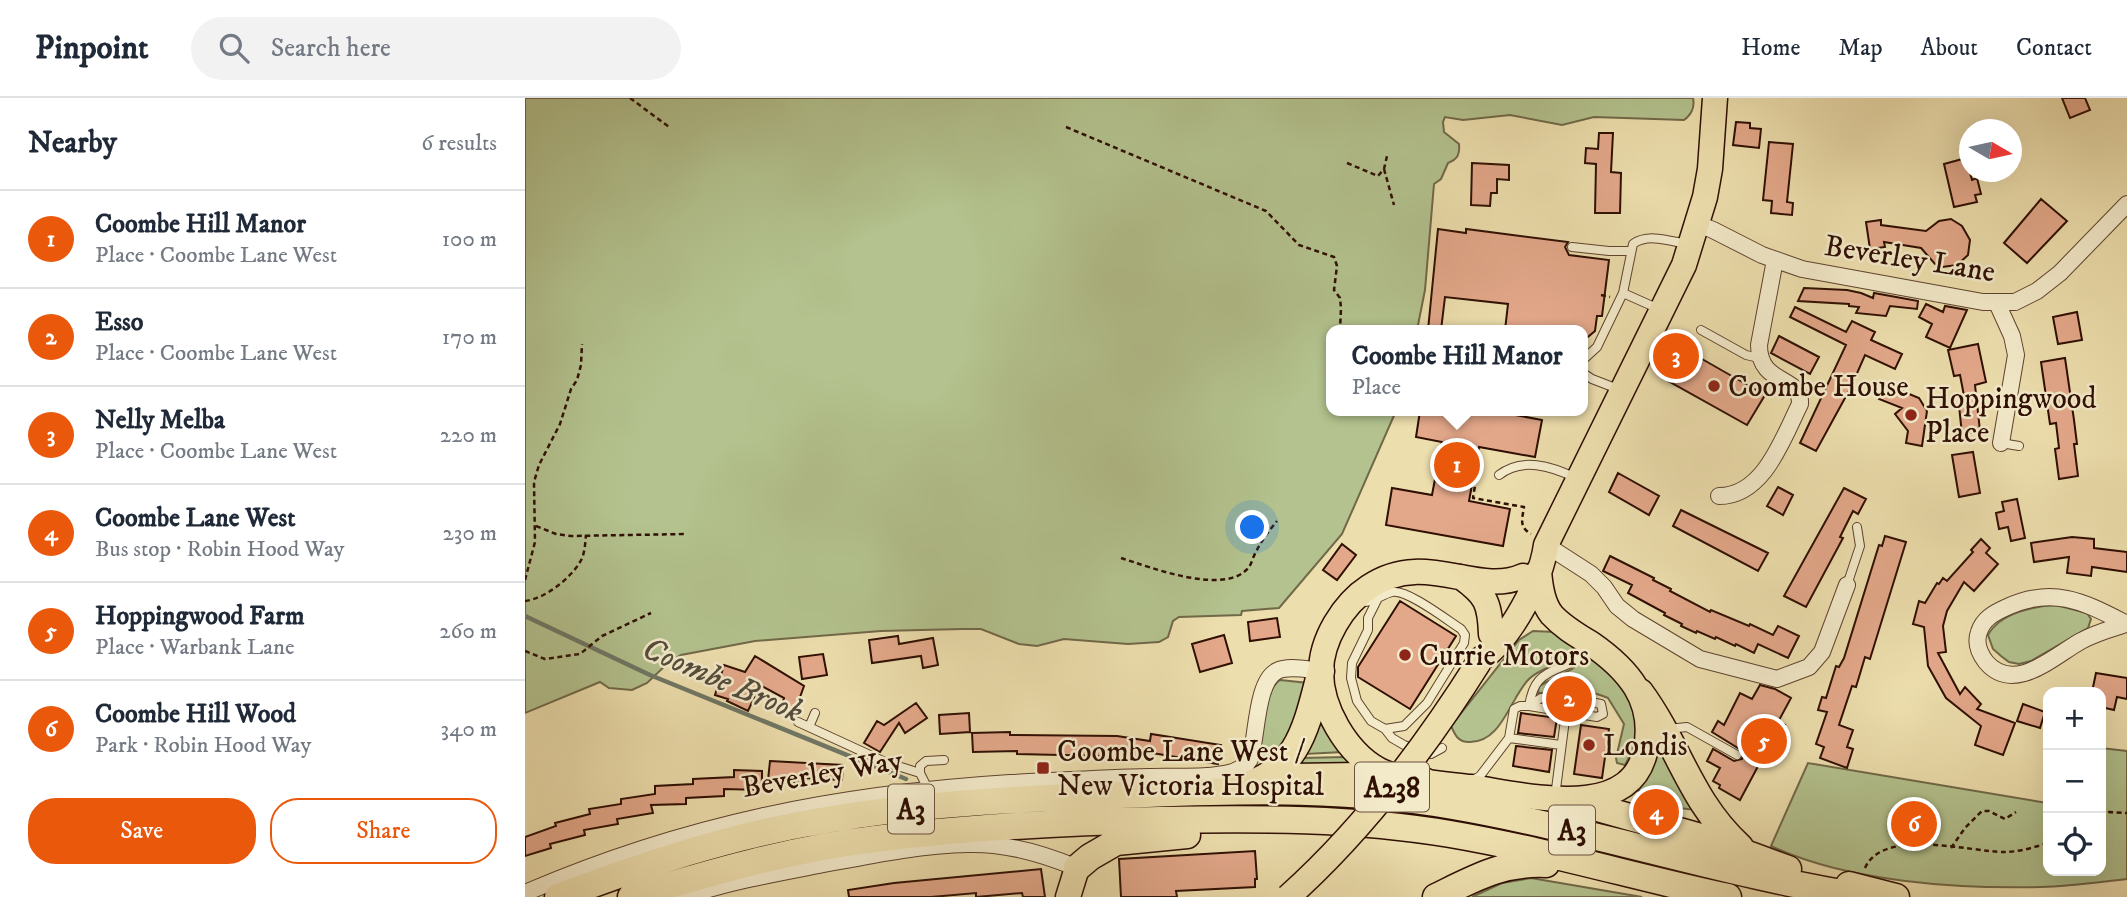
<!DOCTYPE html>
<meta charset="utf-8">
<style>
body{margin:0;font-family:"IM FELL DW Pica",serif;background:#f2f2f3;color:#1f2937}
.controls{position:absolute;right:21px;bottom:21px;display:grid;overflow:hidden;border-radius:14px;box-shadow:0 7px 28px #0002}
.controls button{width:63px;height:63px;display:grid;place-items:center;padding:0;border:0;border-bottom:2px solid #e0e1e3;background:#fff;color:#1f2937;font:35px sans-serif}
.compass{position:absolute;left:1434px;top:21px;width:63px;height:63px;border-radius:50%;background:#fff;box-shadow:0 7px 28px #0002;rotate:99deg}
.you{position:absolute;left:728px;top:430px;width:24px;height:24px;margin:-18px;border:5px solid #fff;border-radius:50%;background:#1a73e8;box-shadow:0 0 0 10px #1a73e833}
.badge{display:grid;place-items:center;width:46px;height:46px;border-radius:50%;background:#ea580c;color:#fff;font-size:23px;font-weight:700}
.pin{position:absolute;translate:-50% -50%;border:4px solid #fff;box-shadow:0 2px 7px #0006}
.popup{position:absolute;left:801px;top:227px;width:262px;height:91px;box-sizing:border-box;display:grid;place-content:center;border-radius:14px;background:#fff;filter:drop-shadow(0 2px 5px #0005);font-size:23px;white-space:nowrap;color:#747a83}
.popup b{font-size:26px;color:#1f2937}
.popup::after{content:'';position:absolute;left:50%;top:100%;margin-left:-14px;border:14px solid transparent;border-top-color:#fff}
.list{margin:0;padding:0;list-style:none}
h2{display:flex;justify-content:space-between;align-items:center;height:91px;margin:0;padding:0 28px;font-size:30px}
h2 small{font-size:23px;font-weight:400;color:#747a83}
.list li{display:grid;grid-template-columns:46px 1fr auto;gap:21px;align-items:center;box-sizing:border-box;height:98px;padding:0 28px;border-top:2px solid #e0e1e3}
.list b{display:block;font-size:26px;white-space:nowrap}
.list p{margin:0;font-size:23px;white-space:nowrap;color:#747a83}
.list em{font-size:23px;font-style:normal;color:#747a83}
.actions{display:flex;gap:14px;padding:21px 28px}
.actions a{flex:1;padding:16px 0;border:2px solid #ea580c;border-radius:28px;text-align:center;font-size:24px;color:#ea580c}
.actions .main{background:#ea580c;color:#fff}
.icon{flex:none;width:38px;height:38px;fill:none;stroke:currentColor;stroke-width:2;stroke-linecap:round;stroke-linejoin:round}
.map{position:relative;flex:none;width:1602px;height:799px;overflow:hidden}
header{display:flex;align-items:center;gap:42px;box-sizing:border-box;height:98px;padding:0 35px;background:#fff;border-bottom:2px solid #e0e1e3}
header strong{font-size:33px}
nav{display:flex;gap:38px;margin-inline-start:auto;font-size:24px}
.search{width:490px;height:63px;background:#f2f2f3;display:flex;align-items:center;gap:18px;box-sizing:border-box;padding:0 24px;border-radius:38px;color:#747a83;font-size:26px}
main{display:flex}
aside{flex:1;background:#fff}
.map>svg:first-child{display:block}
.green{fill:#b3c28e;stroke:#716848;stroke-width:2}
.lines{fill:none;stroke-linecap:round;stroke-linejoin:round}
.stream{stroke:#6f7765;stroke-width:4.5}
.building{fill:#e3a88a;stroke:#2f0f03;stroke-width:2}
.service-casing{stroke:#5e432e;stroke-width:10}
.minor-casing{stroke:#5e432e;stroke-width:18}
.primary-casing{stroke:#2f0f03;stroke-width:27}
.trunk-casing{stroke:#2f0f03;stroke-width:29}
.path{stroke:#2f0f03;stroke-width:2.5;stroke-dasharray:5 3.5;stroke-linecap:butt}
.service{stroke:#f3eaca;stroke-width:8}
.minor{stroke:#f3eaca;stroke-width:16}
.primary{stroke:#eddead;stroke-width:24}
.trunk{stroke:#eddead;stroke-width:26}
.primary-bridge-casing{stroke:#2f0f03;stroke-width:27;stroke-linecap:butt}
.primary-bridge{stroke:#eddead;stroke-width:24}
.poi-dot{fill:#8f2418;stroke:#f3eaca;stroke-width:2.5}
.labels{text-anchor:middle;stroke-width:5;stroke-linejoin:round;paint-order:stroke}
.shield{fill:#f3eaca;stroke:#6a513f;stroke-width:2}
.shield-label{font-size:28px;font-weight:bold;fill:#2f0f03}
.street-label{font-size:30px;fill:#2f0f03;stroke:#f3eaca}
.poi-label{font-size:30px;fill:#2f0f03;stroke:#f3eaca;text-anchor:start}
.water-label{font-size:32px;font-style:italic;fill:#544c3c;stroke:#f3eaca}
</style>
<header>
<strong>Pinpoint</strong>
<div class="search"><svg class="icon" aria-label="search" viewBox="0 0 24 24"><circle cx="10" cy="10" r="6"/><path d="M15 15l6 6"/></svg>Search here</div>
<nav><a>Home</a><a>Map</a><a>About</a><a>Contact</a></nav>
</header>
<main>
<aside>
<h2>Nearby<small>6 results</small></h2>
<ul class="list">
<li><span class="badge">1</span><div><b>Coombe Hill Manor</b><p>Place · Coombe Lane West</p></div><em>100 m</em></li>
<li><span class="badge">2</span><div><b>Esso</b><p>Place · Coombe Lane West</p></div><em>170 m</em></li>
<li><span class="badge">3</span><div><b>Nelly Melba</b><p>Place · Coombe Lane West</p></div><em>220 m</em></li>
<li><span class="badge">4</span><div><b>Coombe Lane West</b><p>Bus stop · Robin Hood Way</p></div><em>230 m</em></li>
<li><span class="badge">5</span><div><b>Hoppingwood Farm</b><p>Place · Warbank Lane</p></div><em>260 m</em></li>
<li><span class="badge">6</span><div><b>Coombe Hill Wood</b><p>Park · Robin Hood Way</p></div><em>340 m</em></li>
</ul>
<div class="actions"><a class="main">Save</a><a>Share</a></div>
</aside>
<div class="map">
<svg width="1602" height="799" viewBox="0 0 1602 799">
<rect width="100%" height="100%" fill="#eddead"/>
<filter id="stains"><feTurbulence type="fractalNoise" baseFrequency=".00286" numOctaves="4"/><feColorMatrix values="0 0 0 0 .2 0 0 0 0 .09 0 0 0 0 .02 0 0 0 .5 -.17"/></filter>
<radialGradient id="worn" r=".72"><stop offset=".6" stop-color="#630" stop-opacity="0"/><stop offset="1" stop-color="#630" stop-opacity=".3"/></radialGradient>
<path class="green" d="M0 0H1168C1170 9 1166 17 1159 22L1069 19 1037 27 985 17 938 22 920 19 918 24 919 34 934 46C935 56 933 61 923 65L916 81 909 86 900 192 892 232H806V313H871L817 436 754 510 717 513 716 517 654 519 648 523 643 539 634 544 603 546 539 541 512 548 494 546 456 531H437L356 533 230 543 156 557 143 565 122 585 107 592 84 590 75 584 0 615Z
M1531 507 1562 515 1566 521 1563 530 1506 563 1494 566 1484 564 1476 558 1468 551 1463 537C1475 515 1509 508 1531 507Z
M1008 533 1030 534 1049 546C1043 569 1019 566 1004 581 985 600 977 645 944 644 933 644 930 637 926 628L994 542Z
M1063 559 1069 560 1078 568 1110 603 1112 644 1100 667 1092 665 1091 660 1099 626 1083 600C1069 594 1045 589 1030 591 1023 592 1021 596 1013 595L1014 588 1047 571Z
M755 582 783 585 776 622 756 648 738 663H732C735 642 738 593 755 582Z
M794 609 818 654 780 656Z
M1576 650 1602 653V781C1574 784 1545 788 1516 789 1433 791 1322 784 1246 748L1283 665 1522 705 1523 704V773H1576Z
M1136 652 1167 711C1155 712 1142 707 1135 697L1110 692 1124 674 1132 654Z
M821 659 832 668H774L776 660Z
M1006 780 1117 799H947L977 785Z"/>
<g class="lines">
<path class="stream" d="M0 518 125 577 381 681"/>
</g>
<path class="building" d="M1537 0H1560L1565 12 1545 20Z
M1211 24 1225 25V30L1236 31 1234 50 1208 47Z
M1074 35H1088L1086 74 1096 75 1095 115H1070L1071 66 1060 65 1061 50 1073 51Z
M1244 44 1268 46 1262 104 1268 105 1267 117 1246 115 1247 103 1238 102Z
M1441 60 1447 82 1452 80 1456 96 1450 97 1452 104 1429 109 1419 66Z
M947 65 984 67V82L972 81V95H966L965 108 946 107Z
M1516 101 1542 123 1502 165 1479 145Z
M1426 121 1437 128 1445 142 1443 157 1432 167 1417 169 1410 166 1396 150 1359 144 1360 149 1345 151 1341 124 1356 122V127L1401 133 1414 123Z
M913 131 941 135V131L1043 144 1040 149 1044 157 1084 162 1077 218H1072L1070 233 1058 243V232H980L983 206 920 199 916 232H903Z
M1279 190 1322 192 1336 195 1348 200 1349 195 1393 203 1392 211 1365 208 1361 218 1331 215 1334 209 1324 208V206L1273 203Z
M1401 206 1418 214 1420 208 1442 212 1425 250 1401 239 1407 226 1394 219Z
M1270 209 1321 234 1327 223 1350 234 1346 242 1377 256 1370 271 1340 257 1326 289 1291 353 1275 345 1321 247 1265 219Z
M1552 214 1557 242 1533 246 1528 219Z
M1254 238 1294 259 1285 276 1246 255Z
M1453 246 1461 284 1450 287 1455 333 1437 336 1434 308H1441L1435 277 1429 278 1423 252Z
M1156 249 1240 297 1222 327 1138 280Z
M1540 260 1549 322 1552 346H1549L1553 378 1534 381 1530 351 1534 350 1531 325 1525 326 1516 264Z
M1360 286 1394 300 1402 313 1397 348 1381 345 1383 333 1370 316 1377 310 1354 301Z
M895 313H969L1017 322 1010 359 954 349 944 403 985 411 978 448 861 427 867 390 907 397 917 344 891 339Z
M1448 354 1455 395 1434 399 1427 357Z
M1093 375 1134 398 1124 417 1084 394Z
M1253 389 1268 397 1258 417 1242 408Z
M1319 390 1341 401 1333 416 1328 413 1315 439 1318 440 1281 509 1259 498Z
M1492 401 1500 440 1486 443 1483 429 1474 431 1471 415 1479 413 1477 404Z
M1156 412 1243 455 1233 473 1148 428Z
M1360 438 1381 444 1345 561 1340 559 1331 589 1327 588 1314 627 1328 632 1322 649 1328 651 1322 670 1295 660 1299 649 1291 646 1302 614 1293 612 1297 599 1301 600 1311 568 1314 569 1319 560 1354 447 1357 448Z
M1547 439 1569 441V450L1602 454V474L1567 469 1566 478 1542 475 1544 459 1509 464 1506 445Z
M1456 441 1465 450 1461 455 1473 466 1449 493 1439 484 1422 513 1418 528 1421 554 1413 555 1435 596 1440 589 1456 606 1452 611 1490 625 1478 657 1450 647 1456 628 1421 600 1403 568 1399 529 1388 526 1394 503 1400 505 1412 485 1414 486 1418 480 1422 483 1448 454 1446 452Z
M817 446 831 457 812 482 798 472Z
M1085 458 1129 480 1128 482 1146 491 1145 493 1185 514 1186 512 1224 528 1225 526 1248 537 1253 528 1274 538 1263 560 1233 546 1229 555 1211 546 1210 548 1191 539 1190 541 1172 533 1171 535 1156 528 1157 526 1139 517 1140 515 1103 495 1107 487 1078 473Z
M875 503 931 538 885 611 833 579V569Z
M752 520 755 539 725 543 723 524Z
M699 537 707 565 675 574 667 546Z
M373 538 374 546 408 540 413 567 398 570 396 558 347 565 344 542Z
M298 556 302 577 277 581 274 559Z
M230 558 279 588 270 613 256 609 259 600 235 587 223 613 202 603 203 601 190 597 199 567 220 574Z
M1571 575 1602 580V601L1592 599 1589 612 1576 609V594H1567Z
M1235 587 1250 591 1266 600 1253 624 1260 627 1251 644 1247 642 1215 702 1194 690 1195 687 1188 683 1195 670 1182 663 1188 651 1209 663 1217 661 1218 656 1216 652 1187 634 1193 623 1199 627 1215 595 1227 601Z
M391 605 402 620 380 635 374 625 355 654 339 645 352 623 359 627Z
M1498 606 1520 614 1515 630 1492 623Z
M444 615 445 634 415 636 414 617Z
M996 615 1032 620 1029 639 993 635Z
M1056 627 1084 631 1077 680 1049 676Z
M485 634V637L592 638 625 643 626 636 696 647 693 666 615 653 614 661 579 655V658L492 656V653L448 654 447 635Z
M991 648 1027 652 1024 674 988 668Z
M245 663 318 667 317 682 277 680 276 685 243 682Z
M209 672 237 673V692L199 691V698L161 700V706L126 707 128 715 92 721 93 726 59 732 60 737 25 746 26 750 0 758V739L31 728 30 725 65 716 64 711 96 706V701L130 696V688L168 686V681L209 679Z
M730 753 732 781H730V789L651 793 652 799H596L594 761Z
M516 771 520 799H498L497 795 451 799V795L406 799H324L323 792 369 785Z"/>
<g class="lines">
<defs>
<path id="service" d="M1047 149 1084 153H1105
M1098 195 1134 211
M1176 232 1221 257 1234 260
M1060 260 1072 249 1098 195 1108 146C1123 135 1145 143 1162 146
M1058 275 1067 281 1093 291
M1476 345 1494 348
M974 377C997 359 1026 368 1051 380
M1322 487 1335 448 1332 429
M853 500 843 520V532L827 565 826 580 832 603 846 623 860 631 867 640 879 647 906 656 917 650
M835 504C849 505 855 497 867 494 882 491 922 522 936 531L940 537 939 545 902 605 879 628 860 631
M1033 599 1016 600 1004 608 1072 619 1078 616 1076 606 1055 602
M273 624 360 664 395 675
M284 629 290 615
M1143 631 1162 629 1212 657
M984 640 989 611 995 608H1004C1008 584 1015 577 1039 568 1044 566 1049 564 1053 559 1056 555 1057 548 1059 543
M946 683 955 678 984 640 1036 647
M403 691 395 675V668L401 663 419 662
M1035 697 1031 691 1041 614"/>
<path id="minor" d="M1173 126 1188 132 1237 157 1277 171 1458 204H1490L1512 193 1535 175 1602 106
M1472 205 1487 238 1491 257 1476 345
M1194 398C1239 398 1258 340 1275 306 1277 277 1234 288 1234 247L1250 162
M1021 447 1066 476 1079 489 1092 508 1108 521 1175 561 1252 581 1284 569 1297 554 1322 487
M1601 526C1585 531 1570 535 1556 543 1529 558 1489 597 1461 564 1454 555 1450 545 1454 534 1458 521 1469 515 1480 510 1528 487 1559 504 1602 526
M0 795C160 726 312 696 485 685 531 683 577 680 623 679 651 678 682 681 708 674L720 668 725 661C732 640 731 583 752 573 764 567 783 572 796 573
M158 799C202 784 248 776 294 767 342 758 393 747 443 746 479 745 519 756 552 770"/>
<path id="primary" d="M998 478C951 499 900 451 844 489 818 506 796 542 796 574 796 610 821 653 852 671 872 683 921 686 945 689 997 696 1107 727 1121 650 1130 602 1103 571 1065 545 1052 537 1038 529 1027 517 1017 505 1015 487 1014 472
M936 479C961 497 965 505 966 536
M956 561C986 540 1016 483 1021 447L1159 167 1180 99 1185 71 1190 0
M543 799 552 770"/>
<path id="trunk" d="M1115 594C1154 647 1164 702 1215 749
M768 679 835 678 899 683
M714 689C775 675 782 625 796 573
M1048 703 1179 740 1263 771
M552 770 565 759 591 744 662 737
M1324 787 1371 799
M33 799C118 767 205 738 295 723 403 704 513 700 622 696 723 692 828 690 928 708 1067 732 1201 777 1340 799
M106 799C186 774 267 751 350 741 444 729 540 724 635 722 731 720 830 720 925 736 1019 752 1110 779 1203 799
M911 799C950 780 977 764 1021 766"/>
</defs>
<use href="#service" class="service-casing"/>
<use href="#minor" class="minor-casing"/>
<use href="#primary" class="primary-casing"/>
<use href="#trunk" class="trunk-casing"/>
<path class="path" d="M105 0 144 29
M541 29 741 113 774 147 809 159 812 168 809 192 815 200 816 210 815 232
M822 65 853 78 859 71 862 58
M859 71 869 107
M1076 197 1085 199
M949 375H952L948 400 999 409C997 422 994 429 1006 436
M11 428 31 436 46 438 161 436
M596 460C625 469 701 499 724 469 727 465 728 458 731 454 736 443 744 433 752 423
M0 482 10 444 9 384 14 367 35 326 46 291 52 282 56 267 57 246
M0 503C19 501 45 481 55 464 60 456 60 446 61 437
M0 553 20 561 55 556 77 538 126 515
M1576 719 1584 714 1602 715
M1426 750 1440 730 1457 713H1464L1480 721 1491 714
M1340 770C1358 729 1445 754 1480 754 1494 754 1510 749 1523 745"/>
<use href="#service" class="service"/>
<use href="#minor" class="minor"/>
<use href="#primary" class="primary"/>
<use href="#trunk" class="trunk"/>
<defs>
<path id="primary-bridge" d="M763 799C839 731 900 650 954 564"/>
</defs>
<use href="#primary-bridge" class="primary-bridge-casing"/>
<use href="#primary-bridge" class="primary-bridge"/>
</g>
<g class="poi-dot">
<circle cx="1189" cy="288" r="7"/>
<circle cx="1386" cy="317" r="7"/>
<circle cx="880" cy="557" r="7"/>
<circle cx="1064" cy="647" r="7"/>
<rect x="511" y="663" width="14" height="14" rx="3.5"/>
</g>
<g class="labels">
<g class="shield">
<rect x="830" y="664.5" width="74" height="49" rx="5"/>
<rect x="363" y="686.5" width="46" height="49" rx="5"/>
<rect x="1024" y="707.5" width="46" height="49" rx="5"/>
</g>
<g class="shield-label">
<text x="867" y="699">A238</text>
<text x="386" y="721">A3</text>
<text x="1047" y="742">A3</text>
</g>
<g class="street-label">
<text transform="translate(1385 160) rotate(9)" y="10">Beverley Lane</text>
<text transform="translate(297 675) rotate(-10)" y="10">Beverley Way</text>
</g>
<g class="poi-label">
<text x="1203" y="298">Coombe House</text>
<text x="1400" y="310">Hoppingwood<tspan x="1400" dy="34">Place</tspan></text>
<text x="894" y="567">Currie Motors</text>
<text x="1078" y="657">Londis</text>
<text x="532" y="663">Coombe Lane West /<tspan x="532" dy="34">New Victoria Hospital</tspan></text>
</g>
<g class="water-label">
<text transform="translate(198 581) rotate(23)" y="11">Coombe Brook</text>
</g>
</g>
<rect width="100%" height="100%" filter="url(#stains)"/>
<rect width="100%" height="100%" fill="url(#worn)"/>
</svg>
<div class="controls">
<button>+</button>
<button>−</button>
<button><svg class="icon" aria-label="locate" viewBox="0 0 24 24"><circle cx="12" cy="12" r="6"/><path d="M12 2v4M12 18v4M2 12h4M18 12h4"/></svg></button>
</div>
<svg class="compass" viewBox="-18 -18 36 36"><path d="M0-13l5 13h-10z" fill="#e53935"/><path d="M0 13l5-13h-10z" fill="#747a83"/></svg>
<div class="you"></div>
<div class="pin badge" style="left:932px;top:367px">1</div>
<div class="popup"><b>Coombe Hill Manor</b>Place</div>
<div class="pin badge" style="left:1044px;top:601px">2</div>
<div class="pin badge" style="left:1151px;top:258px">3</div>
<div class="pin badge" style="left:1131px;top:714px">4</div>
<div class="pin badge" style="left:1239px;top:643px">5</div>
<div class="pin badge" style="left:1389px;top:726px">6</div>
</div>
</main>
